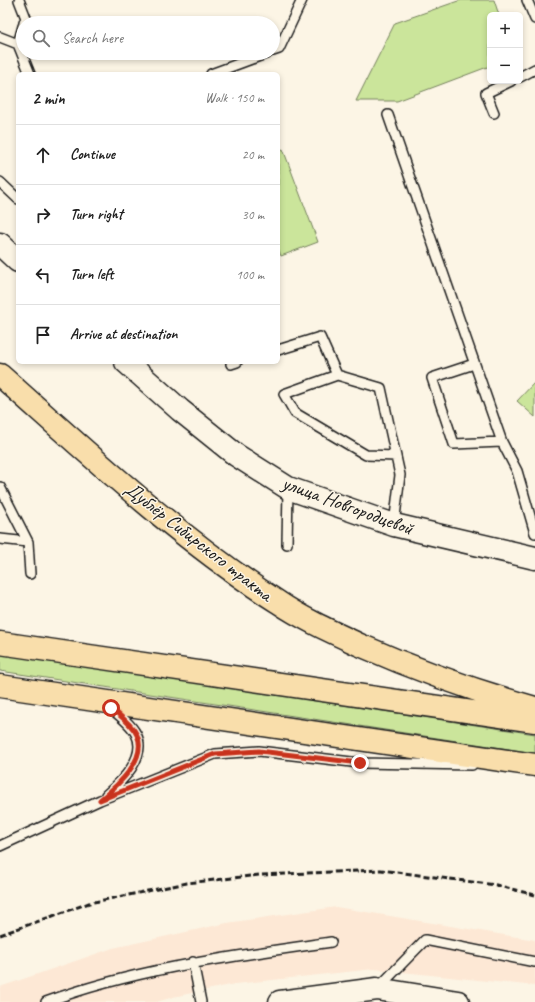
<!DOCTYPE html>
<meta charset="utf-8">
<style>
body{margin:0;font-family:Caveat,sans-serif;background:#f6f6f6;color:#222}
.controls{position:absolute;right:12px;top:12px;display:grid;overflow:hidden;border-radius:6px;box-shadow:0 2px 6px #0003}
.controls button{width:36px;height:36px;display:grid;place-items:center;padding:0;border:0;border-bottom:1px solid #e0e0e0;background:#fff;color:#222;font:20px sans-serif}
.stop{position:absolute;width:12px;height:12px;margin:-9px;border:3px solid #c8321e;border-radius:50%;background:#fff}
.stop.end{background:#c8321e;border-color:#fff;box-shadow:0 1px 4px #0008}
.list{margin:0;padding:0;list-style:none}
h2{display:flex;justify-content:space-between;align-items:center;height:52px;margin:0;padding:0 16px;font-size:17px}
h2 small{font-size:13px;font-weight:400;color:#767676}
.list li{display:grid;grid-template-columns:26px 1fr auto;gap:12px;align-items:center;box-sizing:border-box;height:60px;padding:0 16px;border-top:1px solid #e0e0e0}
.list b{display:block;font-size:15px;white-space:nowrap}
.list em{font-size:13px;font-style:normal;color:#767676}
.icon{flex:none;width:22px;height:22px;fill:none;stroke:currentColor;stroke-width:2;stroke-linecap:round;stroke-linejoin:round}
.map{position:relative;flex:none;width:535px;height:1002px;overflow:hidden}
.search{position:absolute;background:#fff;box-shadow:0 2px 6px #0003;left:16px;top:16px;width:264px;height:44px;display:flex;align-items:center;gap:10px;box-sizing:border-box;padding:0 14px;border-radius:22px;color:#767676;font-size:15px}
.panel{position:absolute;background:#fff;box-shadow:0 2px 6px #0003;left:16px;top:72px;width:264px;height:292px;border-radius:6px}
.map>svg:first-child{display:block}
.built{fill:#fde8d5}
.green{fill:#cbe59b;stroke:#74805c}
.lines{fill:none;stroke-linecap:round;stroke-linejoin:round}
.service-casing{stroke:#1c1c1c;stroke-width:12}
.tertiary-casing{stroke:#1c1c1c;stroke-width:25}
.primary-casing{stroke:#1c1c1c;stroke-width:25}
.service{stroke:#fcf5e5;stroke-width:9}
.tertiary{stroke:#fcf5e5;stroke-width:22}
.primary{stroke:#f9deab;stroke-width:22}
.rail{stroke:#1c1c1c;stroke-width:3;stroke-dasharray:6 3;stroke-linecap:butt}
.route{stroke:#c8321e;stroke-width:5}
.labels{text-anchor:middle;stroke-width:3;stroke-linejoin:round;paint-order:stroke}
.street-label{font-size:20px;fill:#1c1c1c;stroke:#fcf5e5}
</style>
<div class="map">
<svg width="535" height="1002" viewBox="0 0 535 1002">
<rect width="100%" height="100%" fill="#fcf5e5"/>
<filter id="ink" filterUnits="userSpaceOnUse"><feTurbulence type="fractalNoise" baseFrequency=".025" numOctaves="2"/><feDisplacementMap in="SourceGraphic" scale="8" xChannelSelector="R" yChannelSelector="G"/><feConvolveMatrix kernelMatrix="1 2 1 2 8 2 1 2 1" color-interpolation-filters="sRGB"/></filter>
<g filter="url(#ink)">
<path class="built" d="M336 907 535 940V986L374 969 235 984 173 997 157 1002H0V987L113 948 227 923Z"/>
<path class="green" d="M461 0H494L499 15H490V66L397 101H356L395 23Z
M283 149 318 242 281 256 278 248V151Z
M535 382V417L517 401Z
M0 653 535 734V753L0 671Z"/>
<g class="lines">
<defs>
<path id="service" d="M19 0 26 18 24 23
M527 0 535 19
M0 37 18 44 30 74
M18 44 23 26
M273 51 279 49 302 0
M211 74 268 53
M520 77 535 69
M494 113 486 93 511 81
M388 115 502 442 517 471 535 533
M0 182 18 199
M278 350 320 337 337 375 381 388 400 475 394 525
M231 364 237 362
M474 364 432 378 454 444 502 442
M337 375 284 394 295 413 366 455 396 456
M0 487 28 542 30 574
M0 539 28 542
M287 544 288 488
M106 795C121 782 148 757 136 734 131 724 119 715 110 708
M0 846 100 800 215 754 259 751 360 763 472 765
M193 962 201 1002
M378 988 425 940 535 962
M46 1002C138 968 235 956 331 942"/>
<path id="tertiary" d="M0 244 18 261
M126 362 180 410 236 455 288 488 394 525 535 558
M280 1002 377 989 458 1002"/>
<path id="primary" d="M0 375C88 453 179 539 278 602 303 619 332 632 360 645 417 670 475 691 535 708
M0 643 535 721
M0 686 535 765"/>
</defs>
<use href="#service" class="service-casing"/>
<use href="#tertiary" class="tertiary-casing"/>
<use href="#primary" class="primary-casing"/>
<use href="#service" class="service"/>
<use href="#tertiary" class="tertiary"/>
<use href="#primary" class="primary"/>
<path class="rail" d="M0 935 89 903 187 883 259 875 381 870 496 885 535 895"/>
</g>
</g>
<g class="lines" filter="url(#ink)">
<path class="route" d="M111 708C119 715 132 724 137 735 148 759 117 786 100 800L215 754 259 751 360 763"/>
</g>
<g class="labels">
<g class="street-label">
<text transform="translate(348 505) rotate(20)" y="7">улица Новгородцевой</text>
<text transform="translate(199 541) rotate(38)" y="7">Дублёр Сибирского тракта</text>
</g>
</g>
</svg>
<div class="controls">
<button>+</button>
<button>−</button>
</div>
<div class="stop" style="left:111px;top:708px"></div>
<div class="stop end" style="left:360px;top:763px"></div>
<div class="search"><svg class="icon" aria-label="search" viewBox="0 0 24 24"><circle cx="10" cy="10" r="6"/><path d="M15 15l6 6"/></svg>Search here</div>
<section class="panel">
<h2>2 min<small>Walk · 150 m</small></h2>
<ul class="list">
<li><svg class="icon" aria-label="ahead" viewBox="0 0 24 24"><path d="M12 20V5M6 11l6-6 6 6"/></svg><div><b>Continue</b></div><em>20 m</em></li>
<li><svg class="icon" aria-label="right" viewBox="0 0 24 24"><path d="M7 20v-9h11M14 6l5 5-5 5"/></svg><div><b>Turn right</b></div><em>30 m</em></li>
<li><svg class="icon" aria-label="left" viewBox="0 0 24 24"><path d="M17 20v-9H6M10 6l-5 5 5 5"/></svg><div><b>Turn left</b></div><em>100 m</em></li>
<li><svg class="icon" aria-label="arrive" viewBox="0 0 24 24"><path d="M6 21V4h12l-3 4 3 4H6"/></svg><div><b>Arrive at destination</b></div></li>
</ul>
</section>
</div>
